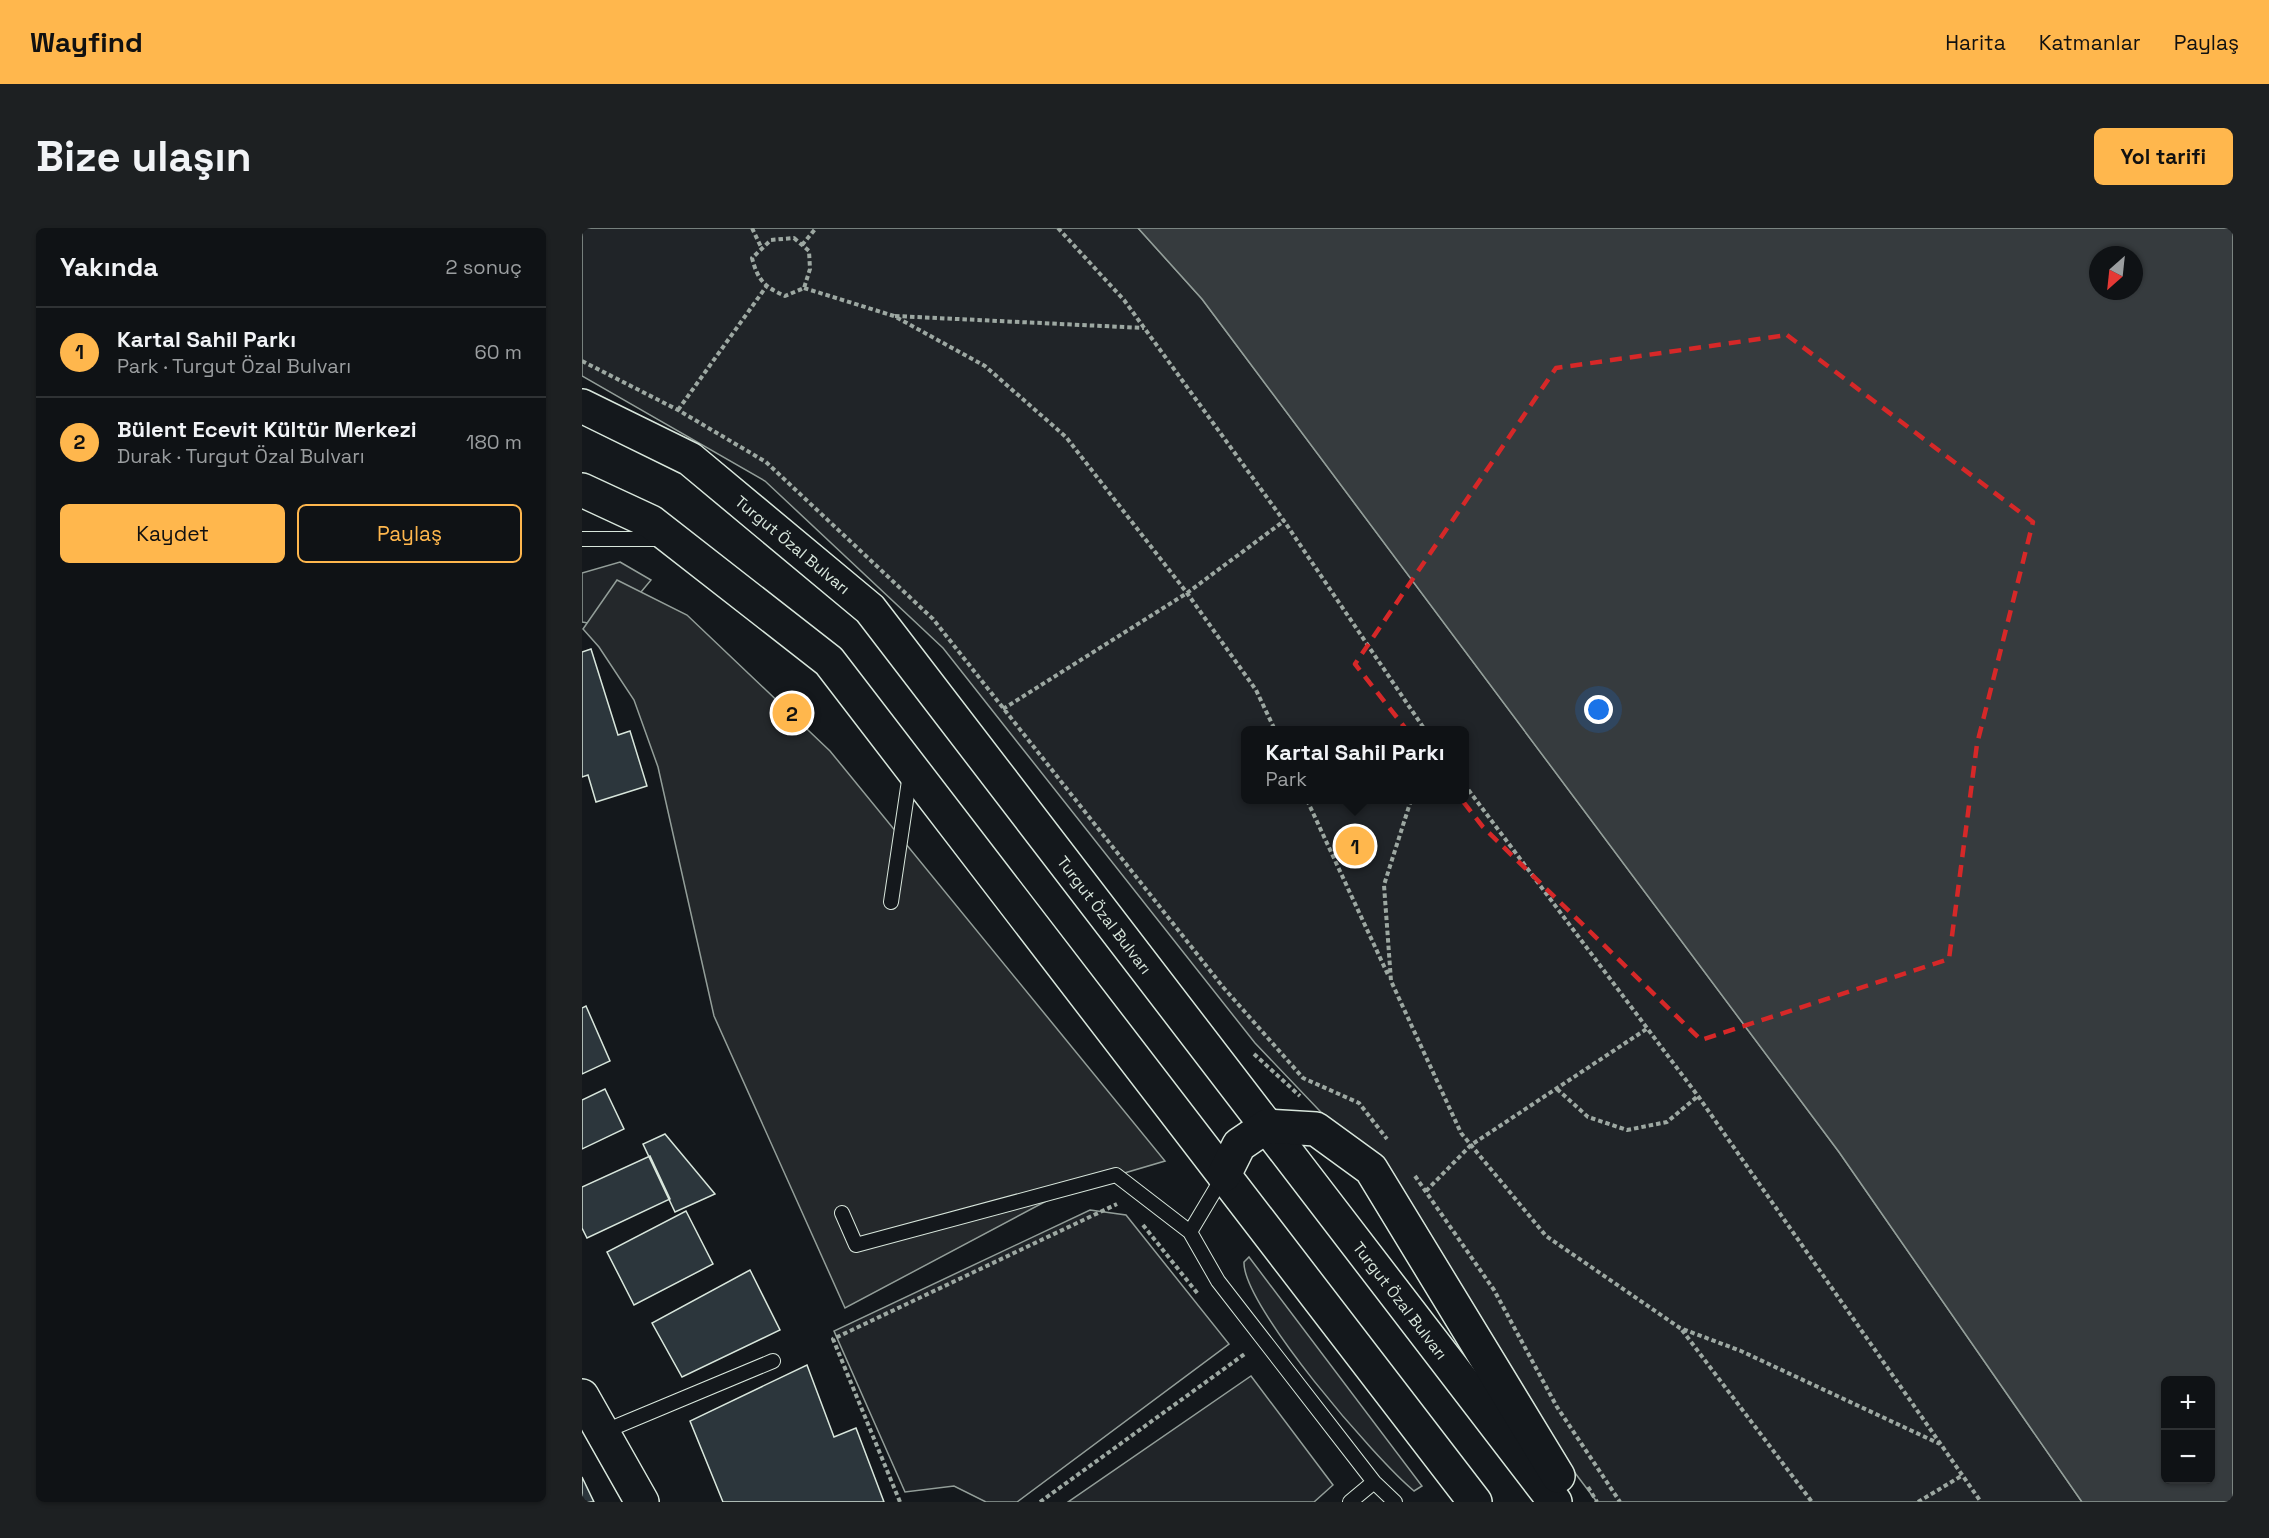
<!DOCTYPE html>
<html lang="tr">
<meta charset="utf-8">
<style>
body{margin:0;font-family:"Space Grotesk",sans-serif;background:#1d2022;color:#f1f3f6}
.controls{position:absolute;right:18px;bottom:18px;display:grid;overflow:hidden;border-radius:9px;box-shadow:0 2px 4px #0004}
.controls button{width:54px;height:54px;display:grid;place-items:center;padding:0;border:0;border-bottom:2px solid #2f3234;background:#0f1215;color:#f1f3f6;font:30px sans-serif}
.compass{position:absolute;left:1507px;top:18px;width:54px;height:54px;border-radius:50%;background:#0f1215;box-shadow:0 2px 4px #0004;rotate:207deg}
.you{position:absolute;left:1017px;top:482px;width:21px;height:21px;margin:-15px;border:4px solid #fff;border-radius:50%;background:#1a73e8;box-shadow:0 0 0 9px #1a73e833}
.badge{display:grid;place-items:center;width:39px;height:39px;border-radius:50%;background:#ffb74d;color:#111;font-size:20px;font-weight:700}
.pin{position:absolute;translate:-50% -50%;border:3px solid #fff;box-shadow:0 2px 6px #0006}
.popup{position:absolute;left:659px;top:498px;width:228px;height:78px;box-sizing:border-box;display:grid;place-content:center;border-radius:9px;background:#0f1215;filter:drop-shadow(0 2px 4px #0005);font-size:20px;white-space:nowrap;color:#9b9ea0}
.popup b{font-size:22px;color:#f1f3f6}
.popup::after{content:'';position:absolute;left:50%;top:100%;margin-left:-12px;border:12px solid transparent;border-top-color:#0f1215}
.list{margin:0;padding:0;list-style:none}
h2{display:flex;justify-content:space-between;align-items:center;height:78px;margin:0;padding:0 24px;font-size:26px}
h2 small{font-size:20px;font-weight:400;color:#9b9ea0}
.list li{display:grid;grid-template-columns:39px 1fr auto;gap:18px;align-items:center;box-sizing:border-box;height:90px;padding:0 24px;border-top:2px solid #2f3234}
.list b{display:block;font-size:22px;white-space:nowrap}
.list p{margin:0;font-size:20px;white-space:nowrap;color:#9b9ea0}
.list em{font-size:20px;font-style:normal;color:#9b9ea0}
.actions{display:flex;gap:12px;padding:18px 24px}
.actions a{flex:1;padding:14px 0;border:2px solid #ffb74d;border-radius:9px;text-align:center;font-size:21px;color:#ffb74d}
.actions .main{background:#ffb74d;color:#111}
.map{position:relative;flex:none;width:1651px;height:1274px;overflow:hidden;border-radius:9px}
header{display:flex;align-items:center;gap:36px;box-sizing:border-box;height:84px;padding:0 30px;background:#ffb74d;color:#111}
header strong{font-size:28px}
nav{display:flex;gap:33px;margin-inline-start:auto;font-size:21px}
.intro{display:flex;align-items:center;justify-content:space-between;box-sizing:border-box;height:144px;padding:0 36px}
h1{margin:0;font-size:42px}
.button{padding:15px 27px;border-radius:9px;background:#ffb74d;color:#111;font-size:21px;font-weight:700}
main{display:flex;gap:36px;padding:0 36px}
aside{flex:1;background:#0f1215;border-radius:9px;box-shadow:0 2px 4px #0004}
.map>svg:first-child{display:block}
.green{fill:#202428;stroke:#939e99;stroke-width:1.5;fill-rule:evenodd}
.parking{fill:#24282b;stroke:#939e99;stroke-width:1.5}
.water{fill:#363b3e;stroke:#939e99;stroke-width:1.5;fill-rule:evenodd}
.building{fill:#2c363c;stroke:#d8e6dc;stroke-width:1.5}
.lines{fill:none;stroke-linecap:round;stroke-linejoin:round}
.service-casing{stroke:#d8e6dc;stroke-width:16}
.secondary-casing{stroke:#d8e6dc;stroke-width:36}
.trunk-casing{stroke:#d8e6dc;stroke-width:36}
.path{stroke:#9da8a2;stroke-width:4;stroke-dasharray:4.5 3;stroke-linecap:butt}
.service{stroke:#14181c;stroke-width:14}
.secondary{stroke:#14181c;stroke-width:33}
.trunk{stroke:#14181c;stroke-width:33}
.marked{fill:none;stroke:#d62828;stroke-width:4.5;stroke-dasharray:12 8;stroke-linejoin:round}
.labels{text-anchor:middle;stroke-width:4.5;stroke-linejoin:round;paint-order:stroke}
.street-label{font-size:16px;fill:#d8e6dc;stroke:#14181c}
</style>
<header>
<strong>Wayfind</strong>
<nav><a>Harita</a><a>Katmanlar</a><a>Paylaş</a></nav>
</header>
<div class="intro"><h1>Bize ulaşın</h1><a class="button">Yol tarifi</a></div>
<main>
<aside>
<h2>Yakında<small>2 sonuç</small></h2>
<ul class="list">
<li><span class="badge">1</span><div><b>Kartal Sahil Parkı</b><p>Park · Turgut Özal Bulvarı</p></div><em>60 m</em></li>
<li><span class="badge">2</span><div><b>Bülent Ecevit Kültür Merkezi</b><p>Durak · Turgut Özal Bulvarı</p></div><em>180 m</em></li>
</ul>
<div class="actions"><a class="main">Kaydet</a><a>Paylaş</a></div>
</aside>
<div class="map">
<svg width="1651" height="1274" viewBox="0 0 1651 1274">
<rect width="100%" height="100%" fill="#14181c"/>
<path class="green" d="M0 0H556L620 71 1257 924 1500 1274H1015L857 1065 776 923 673 815 361 420 183 253 0 148ZM664 502H882V572H664Z
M38 334 69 352 30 399 0 394V345Z
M508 982 544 987 647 1116 435 1274H404L372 1258 323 1264 252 1103Z
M667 1029 840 1258 832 1263C795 1233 660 1077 662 1034Z
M669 1148 751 1257 732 1274H486Z"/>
<path class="parking" d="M35 352 105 387 248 523 583 933 485 962 263 1080 132 788 76 539 52 472 17 419 1 401Z"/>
<path class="water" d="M556 0H1651V1274H1500L1257 924 620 71ZM1516 27H1552V63H1516ZM1584 1152H1628V1252H1584Z"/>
<path class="building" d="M9 421 36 507 48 503 65 558 14 574 6 547 0 549V424Z
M4 778 28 833 0 846V780Z
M23 861 42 901 0 921V872Z
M83 906 133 966 93 984 61 916Z
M68 928 88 971 5 1010 0 1000V959Z
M104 983 131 1036 52 1077 25 1024Z
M168 1042 198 1102 100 1149 70 1095Z
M225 1137 252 1209 274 1200 302 1274H141L108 1193Z
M0 1249 12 1274H0Z"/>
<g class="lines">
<defs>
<path id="service" d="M0 311H82
M309 674 328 546
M642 947 608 1004 636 1053 792 1254 813 1274
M260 985 274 1017 534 947 608 1004
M21 1204 191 1133
M768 1274 792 1254"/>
<path id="secondary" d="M0 1168 60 1274"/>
<g id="trunk">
<path id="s1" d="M0 178 108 231 288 381 973 1274"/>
<path d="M0 262 69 294 247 433 893 1274"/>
<path d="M642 947 657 917 685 898 734 901 789 941 976 1248"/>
</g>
</defs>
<use href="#service" class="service-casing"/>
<use href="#secondary" class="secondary-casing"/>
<use href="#trunk" class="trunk-casing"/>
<path class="path" d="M170 0 180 21
M476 0 542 72 702 293 843 502
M212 10 227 23 228 41 222 60 203 68C183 59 176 53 170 30L189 12Z
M220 17 234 0
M222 60 312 88 403 138 484 209 605 365 674 462 693 502
M313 88 562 100
M0 133 96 182 184 234 351 391 641 759 721 850 777 875 805 911
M96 182 184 59
M421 481 605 365 702 293
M882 556 1116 868 1399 1274
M725 572 807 749
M829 572 802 657 809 753 879 905 964 1008 1098 1100 1159 1123 1358 1216
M672 826 718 868
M975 861 1006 889 1045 902 1085 894 1116 868
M833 948 912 1062 975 1179 1038 1274
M844 963 889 917 1066 800
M561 997 616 1066
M1100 1102 1230 1274
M1006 1259 1015 1274
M318 1274 251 1111 535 976
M458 1274 664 1125
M1336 1274 1381 1247"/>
<use href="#service" class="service"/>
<use href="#secondary" class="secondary"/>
<use href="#trunk" class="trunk"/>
</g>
<path class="marked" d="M1205 107 1451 294 1395 516 1367 731 1119 812 901 599 773 436 974 140Z"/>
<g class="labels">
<g class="street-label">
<text dy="6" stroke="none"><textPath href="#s1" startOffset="254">Turgut Özal Bulvarı</textPath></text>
<text dy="6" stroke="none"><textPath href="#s1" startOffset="740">Turgut Özal Bulvarı</textPath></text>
<text dy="6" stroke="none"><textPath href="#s1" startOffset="1226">Turgut Özal Bulvarı</textPath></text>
</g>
</g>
</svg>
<div class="controls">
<button>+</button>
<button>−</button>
</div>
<svg class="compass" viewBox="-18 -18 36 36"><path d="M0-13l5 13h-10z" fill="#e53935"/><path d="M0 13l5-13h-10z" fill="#9b9ea0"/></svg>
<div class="you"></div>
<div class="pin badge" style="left:773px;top:618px">1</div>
<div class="popup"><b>Kartal Sahil Parkı</b>Park</div>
<div class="pin badge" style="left:210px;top:485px">2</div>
</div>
</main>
